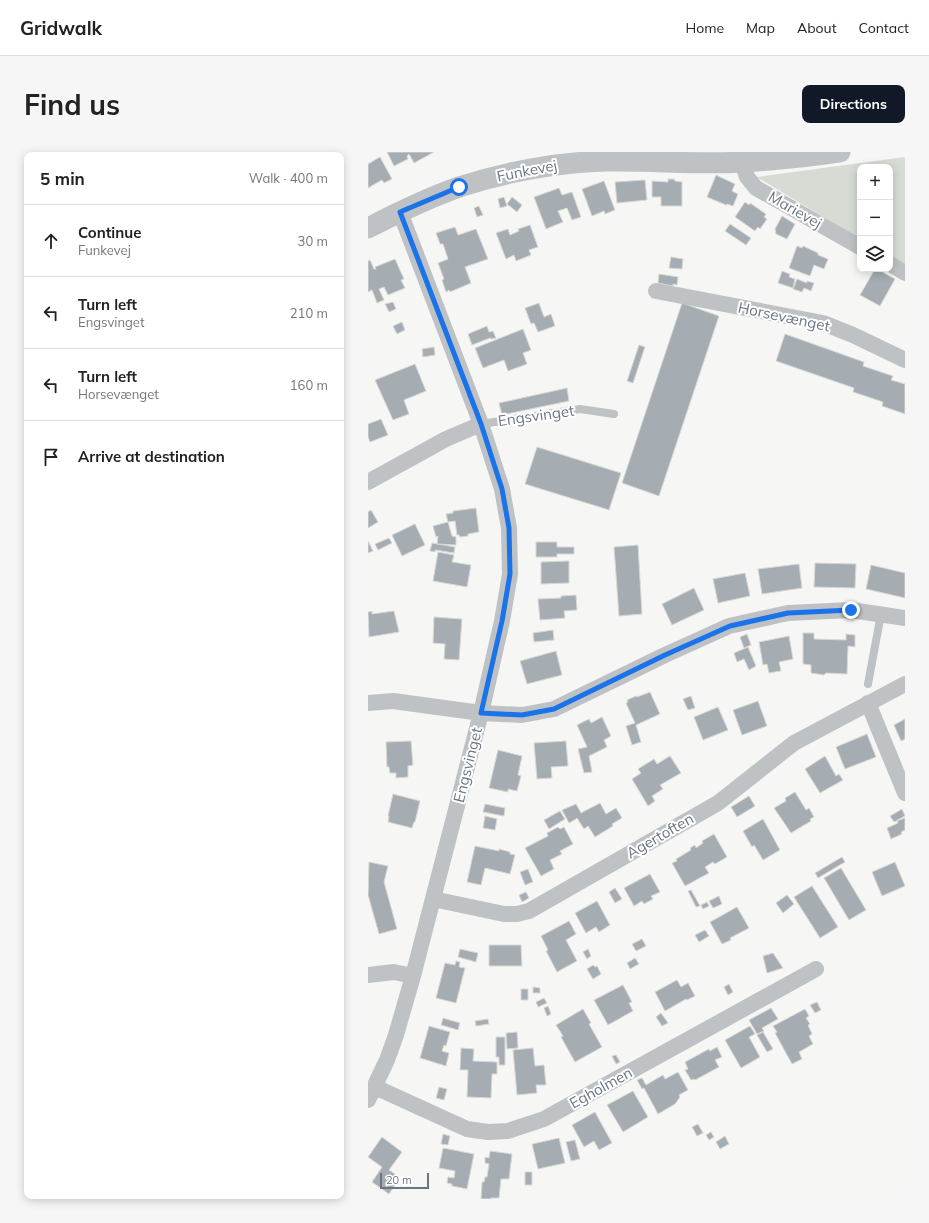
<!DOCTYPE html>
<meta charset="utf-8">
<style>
body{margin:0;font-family:Mulish,sans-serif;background:#f6f6f6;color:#222}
.controls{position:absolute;right:12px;top:12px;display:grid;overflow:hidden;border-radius:8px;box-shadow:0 2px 10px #0003}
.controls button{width:36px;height:36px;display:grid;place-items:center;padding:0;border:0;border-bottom:1px solid #e0e0e0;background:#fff;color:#222;font:20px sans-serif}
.scale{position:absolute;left:12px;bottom:10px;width:49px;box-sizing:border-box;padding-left:4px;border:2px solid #687682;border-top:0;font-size:11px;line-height:14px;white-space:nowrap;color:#687682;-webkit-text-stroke:3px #fff;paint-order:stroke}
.stop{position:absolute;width:12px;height:12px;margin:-9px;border:3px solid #1a73e8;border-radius:50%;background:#fff}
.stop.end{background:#1a73e8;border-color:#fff;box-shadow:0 1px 4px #0008}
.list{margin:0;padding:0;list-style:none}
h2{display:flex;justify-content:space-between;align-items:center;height:52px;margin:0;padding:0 16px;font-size:17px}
h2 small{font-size:13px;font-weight:400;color:#767676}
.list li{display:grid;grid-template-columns:26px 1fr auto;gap:12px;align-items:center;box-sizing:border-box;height:72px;padding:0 16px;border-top:1px solid #e0e0e0}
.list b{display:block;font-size:15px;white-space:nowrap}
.list p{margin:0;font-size:13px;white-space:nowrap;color:#767676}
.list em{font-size:13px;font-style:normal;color:#767676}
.icon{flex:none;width:22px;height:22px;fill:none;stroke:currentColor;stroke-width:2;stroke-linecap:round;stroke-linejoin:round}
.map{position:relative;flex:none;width:537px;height:1047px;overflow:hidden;border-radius:8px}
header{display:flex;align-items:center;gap:24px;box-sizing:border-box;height:56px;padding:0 20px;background:#fff;border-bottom:1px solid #e0e0e0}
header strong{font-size:19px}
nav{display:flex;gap:22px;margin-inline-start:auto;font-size:14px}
.intro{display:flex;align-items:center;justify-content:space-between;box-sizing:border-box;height:96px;padding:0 24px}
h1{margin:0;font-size:28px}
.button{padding:10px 18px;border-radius:8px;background:#111827;color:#fff;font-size:14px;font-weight:700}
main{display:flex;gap:24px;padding:0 24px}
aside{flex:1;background:#fff;border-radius:8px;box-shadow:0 2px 10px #0003}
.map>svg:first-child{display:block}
.green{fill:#d6dbd3}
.building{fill:#a6adb2;stroke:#d8d8d6}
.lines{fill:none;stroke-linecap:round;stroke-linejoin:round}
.service{stroke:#bec2c5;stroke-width:8}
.minor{stroke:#bec2c5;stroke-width:16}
.tertiary{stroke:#bec2c5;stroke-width:21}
.route{stroke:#1a73e8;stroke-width:5}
.labels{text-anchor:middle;stroke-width:4;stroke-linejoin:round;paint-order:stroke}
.street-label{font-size:15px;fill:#687682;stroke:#fff}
</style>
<header>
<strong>Gridwalk</strong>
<nav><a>Home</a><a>Map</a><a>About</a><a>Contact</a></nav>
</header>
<div class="intro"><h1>Find us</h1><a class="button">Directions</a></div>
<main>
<aside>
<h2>5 min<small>Walk · 400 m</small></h2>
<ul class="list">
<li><svg class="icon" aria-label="ahead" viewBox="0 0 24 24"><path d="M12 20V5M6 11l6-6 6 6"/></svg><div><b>Continue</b><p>Funkevej</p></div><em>30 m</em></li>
<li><svg class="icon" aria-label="left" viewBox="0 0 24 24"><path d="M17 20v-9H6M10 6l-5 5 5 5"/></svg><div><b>Turn left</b><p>Engsvinget</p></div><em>210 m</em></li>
<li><svg class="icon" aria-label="left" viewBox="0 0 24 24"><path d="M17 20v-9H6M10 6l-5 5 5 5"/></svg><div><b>Turn left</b><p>Horsevænget</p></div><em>160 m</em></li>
<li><svg class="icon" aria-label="arrive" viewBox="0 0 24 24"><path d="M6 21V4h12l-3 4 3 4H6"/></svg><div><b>Arrive at destination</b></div></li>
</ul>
</aside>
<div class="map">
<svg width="537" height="1047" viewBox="0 0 537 1047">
<rect width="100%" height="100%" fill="#f6f6f4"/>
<path class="green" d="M537 5V114L522 105V15H492V87L389 25Z"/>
<path class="building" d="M19 0H66L46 11 41 2 39 4 40 7 26 14Z
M12 5 24 27 16 31 14 28 0 36V12Z
M348 23 367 32 364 39 370 42 365 54 359 52 358 53 339 45Z
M300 27H306L307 29 314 30V54H293V45H284V29L300 30Z
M277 28 279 48 249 51 247 30Z
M236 29 247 58 237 62 236 59 224 64 214 37Z
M191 36 194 43 204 40 213 65 204 68 199 56 190 59 195 70 178 77 166 45Z
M136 45 139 54 132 56 130 47Z
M144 45 154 53 149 60 139 52Z
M377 50 381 53 382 51 398 62 396 65 399 67 392 77 390 75 387 79 367 65Z
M111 54 115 63 109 65 106 56Z
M414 64 427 72 419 87 408 82 407 77Z
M362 72 383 86 378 93 357 79Z
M162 73 170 95 161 98 163 103 148 109 146 103 138 107 128 81 140 77 142 83 151 79 150 77Z
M87 75 90 83 108 77 120 107 97 115 103 131 82 140 81 138 78 140 74 128 76 127 70 111 80 107 75 92H72L68 81Z
M429 94 434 96 435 94 450 101V103L460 107 456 117 446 113 442 124 421 116Z
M303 105 315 107 314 117 301 116Z
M27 107 36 127 33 128 37 136 20 143 16 135 11 137 16 148 9 151 4 138 0 140V109L2 108 6 117H8L7 115Z
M507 117H509L527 127 512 154 492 143Z
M414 119 422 122 421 125 427 127 425 136 410 131Z
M291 122 310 125 309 133 305 132V134L290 131Z
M429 127 439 131V129L446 131 443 139 436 136 434 140 425 137Z
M25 150 28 157 21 160 17 152Z
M171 151 176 165 183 162 187 174 170 180 166 171 163 172 157 156Z
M314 151 351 164 291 344 254 331Z
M34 170 37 178 29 182 25 174Z
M119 174 121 180 125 179 128 186 123 187 122 186 104 193 100 182Z
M155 177 163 198 155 201 159 212 140 219 136 208 115 216 107 196Z
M417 182 496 210 495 214 525 224 523 228 537 232V262L514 254 515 250 485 240 486 236 408 209Z
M271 193 277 195 265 231 259 229Z
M66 195 67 203 55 205 54 197Z
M47 212 58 239 36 248 41 262 25 268 7 228Z
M199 236 201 249 134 263 131 251Z
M13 267 20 283 2 290 0 285V272Z
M169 295 253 321 241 358 157 332Z
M108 356 111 380 100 382V384L92 385 91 383H89L87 369 80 370 78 362 85 361V359Z
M3 358 10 370 0 376V360Z
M80 370 84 384 88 385V393L69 392 70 384 68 385 65 374Z
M47 372 57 393 34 404 24 383Z
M21 386 24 391 10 398 7 392Z
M0 389 5 399 0 401Z
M168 390H189V395H206V402H189V405H168Z
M64 391 87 395 86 401 67 398V400L62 399Z
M270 393 274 462 251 464 246 395Z
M70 400 86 403 84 410 103 413 99 435 65 429Z
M201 409V431L173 432V410Z
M447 411 488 412 487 436 446 435Z
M431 412 434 436 394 442 390 417Z
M503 413 537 421V446L498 437Z
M377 421 382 444 350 451 345 427Z
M326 436 336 458 304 473 294 452Z
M208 443 209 458 196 459 197 466 172 468 170 447 193 446V444Z
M4 459V462L26 459 31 480 1 485 0 460Z
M66 465 94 467 91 508 76 507 77 492 65 491Z
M185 478 186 488 166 490 165 481Z
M435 481H446V487L478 488V482L487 483V495L480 494 479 522 458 521 456 523 443 521V513L435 512Z
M379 482 383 493 376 496 372 485Z
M421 484 425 507 411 510 413 519 401 521 399 512 395 513 391 490Z
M380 495 388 514 381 518 376 507 369 510 366 501Z
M188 499 194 523 159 532 152 509Z
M282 540 292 562 268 573 273 590 264 593 258 574 267 571 258 551 260 550 259 548 268 544 269 545Z
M323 544 327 556 320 558 315 547Z
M390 549 399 574 374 583 365 558Z
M350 555 360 578 335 588 326 565Z
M234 565 243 584 236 588 239 595 221 604 224 620 216 621 210 597 219 595 209 573 221 567 223 571Z
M537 567V587L533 589 526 573Z
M499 582 508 605 477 617 468 595Z
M43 589 45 613 40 614V625L28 626V621H22L21 615H19L18 590Z
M198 589 200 614 183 615 184 626 169 627 166 591Z
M130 598 154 604 150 623 153 624 149 639 140 637V640L121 636Z
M302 604 313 621 292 633 295 637 284 644 287 649 280 654 264 627 273 621 270 617 286 607 289 612Z
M457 604 468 624 471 622 475 628 452 641 437 617Z
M427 640 438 658 441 656 446 665 442 667 443 669 423 681 406 656 418 649 417 646Z
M25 642 52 649 47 670H46L44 676 20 670 21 664H20Z
M381 644 387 654 369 665 363 655Z
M232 651 238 662 248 656 254 666 244 672 245 674 227 685 220 674 216 677 209 666 208 667 201 671 194 658 208 652 213 661Z
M117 652 137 656 136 664 115 660Z
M534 657 537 664 526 670 522 664Z
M192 659 197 667 181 677 176 668Z
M117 664 129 667 127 678 115 676Z
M537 666V678L533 680 534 682 523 687 519 676 530 671 529 669Z
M395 667 412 698 395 708 386 693 384 695 375 679Z
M190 675 192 677 196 675 205 692 192 699 194 702 182 708 186 717 173 724 157 696 180 684 179 681Z
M346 682 359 705 347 712 345 710 337 715 341 721 317 734 304 711 309 709 308 707 323 698 322 696 327 693 328 696 335 691 334 689Z
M107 694 131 699V697L142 700V702L147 703 142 722 117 716 113 733 99 730Z
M474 705 477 710 450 726 447 721Z
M1 710 20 714 16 730 29 777 11 782 0 743Z
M527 710 537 734 514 744 504 720Z
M473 716 498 758 481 768 456 726Z
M160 717 165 730 157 733 152 720Z
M282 722 292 740 283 744 285 747 276 752 274 749 266 754 256 736Z
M444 734 470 775 452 786 426 745Z
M247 736 254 747 247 751 241 740Z
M323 738 332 754 328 755 320 739Z
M158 740 161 746 154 750 151 743Z
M419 743 426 752 415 761 408 751Z
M351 744 354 752 345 756 341 749Z
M229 749 242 773 231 780 228 775 218 781 207 761Z
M339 750 341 754 335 757 333 753Z
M369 755 381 776 362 786 363 788 354 792 342 770Z
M201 769 208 782 198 788 209 809 189 820 178 799 180 798 173 784Z
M337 778 341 784 331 790 327 783Z
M274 787 278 794 268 799 264 792Z
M121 793H153L154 814H121Z
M92 797 110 801 108 810 90 805Z
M220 797 223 804 219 807 215 800Z
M405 801 415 816 399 821 395 804Z
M267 806 271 812 262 817 259 811Z
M88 809 92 810 91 815 97 816 88 851 68 846 77 811 87 813Z
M225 813 227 815 229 814 233 822 225 827 219 817Z
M309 828 313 835 320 831 327 844 319 848 318 847 297 859 287 840Z
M361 832 365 840 360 843 356 835Z
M255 833 264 850 261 851 265 859 240 873 226 848Z
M165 835 172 836V841H165Z
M153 837H160V848H153Z
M176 846 179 851 170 855 168 850Z
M449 850 453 858 447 861 442 853Z
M180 854 183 862 179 864 176 856Z
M403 856 410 867 394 876 396 879 389 882 381 868Z
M215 857 223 871 221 872 234 895 207 910 193 885 195 884 188 873Z
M437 857 441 864 438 866 442 872 440 873 444 882 441 884 445 892 431 900 434 907 424 912 407 881 409 880 405 874Z
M293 861 300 871 294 874 288 865Z
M75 866 92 871 90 878 73 873Z
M120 867 121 872 108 874 107 869Z
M61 874 82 880 78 894 76 893 74 899 81 901 78 914 52 906Z
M382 874 387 882 381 885 392 905 373 916 357 888Z
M149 880 150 896 139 897 138 881Z
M395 880 405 897 399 900 389 883Z
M128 885H137V913H131V905H128Z
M349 895 354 905 347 908 351 915 327 928 326 927 323 928 317 918 320 917 317 910 341 897 342 899Z
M93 896 106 897 105 909 129 910V922H124L123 946 99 945 100 918H92Z
M165 896 167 914 176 913 178 933H168L169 941 149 943 145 898Z
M248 903 252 910 248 912 244 904Z
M310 920 320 938 311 943 312 945 307 952 290 962 276 936 274 937 269 928 274 926 278 933 295 923 297 927Z
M71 935 79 937 76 948 68 946Z
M265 939 280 965 255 980 239 953Z
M227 960 244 991 231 998 226 989 216 995 204 973Z
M330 972 335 981 329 984 324 975Z
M343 980 346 985 341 988 338 983Z
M75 982 82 984 80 993 73 992Z
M357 984 361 992 352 997 348 990Z
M14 985 34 1000 21 1018 27 1022 24 1027 29 1030 21 1042 4 1030 14 1015 0 1005Z
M191 986 197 1011 170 1017 164 992Z
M207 988 212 1007 203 1009 198 990Z
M75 996 106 1002 99 1037 84 1034V1032L79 1031 80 1025 86 1026 87 1019 71 1016Z
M122 999 144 1002 141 1027H133L131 1046H123V1047H113L114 1030H116L117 1025H119L121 1012 117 1011V1005L121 1006Z
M157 1020H164V1033H157Z"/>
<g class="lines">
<path class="service" d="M113 272 212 257 246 262
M500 532 513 462"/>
<path class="minor" d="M374 10 379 25 388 36 492 95
M522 112 537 121
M288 139 455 171 485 183 537 208
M0 330 78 287 113 272
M0 551 25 549 113 561 154 563 186 557 297 503 361 474 420 461 483 458 537 466
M500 551 537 641
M65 747 136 762H149L161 759 350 651 426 591 537 532
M0 823 26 820 45 824
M7 935 99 977 120 980 140 979 176 967 448 817
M0 948 19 908 28 883 45 824 113 561 134 469 142 422 141 376 134 337 113 272 32 60"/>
<path class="tertiary" d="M0 76C29 61 60 46 91 35 137 20 191 10 239 9 285 8 330 13 375 10 408 8 440 5 472 0"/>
</g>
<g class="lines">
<path class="route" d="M91 35 32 60 113 272 134 337 141 376 142 422 134 469 113 561 154 563 186 557 297 503 362 474 420 461 483 458"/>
</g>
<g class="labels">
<g class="street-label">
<text transform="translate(159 19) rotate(-11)" y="5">Funkevej</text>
<text transform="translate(427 58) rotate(30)" y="5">Marievej</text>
<text transform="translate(416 165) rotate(12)" y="5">Horsevænget</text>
<text transform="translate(168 264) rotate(-8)" y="5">Engsvinget</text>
<text transform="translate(100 613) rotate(-76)" y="5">Engsvinget</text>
<text transform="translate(292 684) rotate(-30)" y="5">Agertoften</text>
<text transform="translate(233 936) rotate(-29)" y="5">Egholmen</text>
</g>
</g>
</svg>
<div class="controls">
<button>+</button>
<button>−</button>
<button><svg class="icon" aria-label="layers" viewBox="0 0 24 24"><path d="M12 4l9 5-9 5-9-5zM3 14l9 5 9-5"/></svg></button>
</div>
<div class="scale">20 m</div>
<div class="stop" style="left:91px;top:35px"></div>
<div class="stop end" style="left:483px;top:458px"></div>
</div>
</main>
